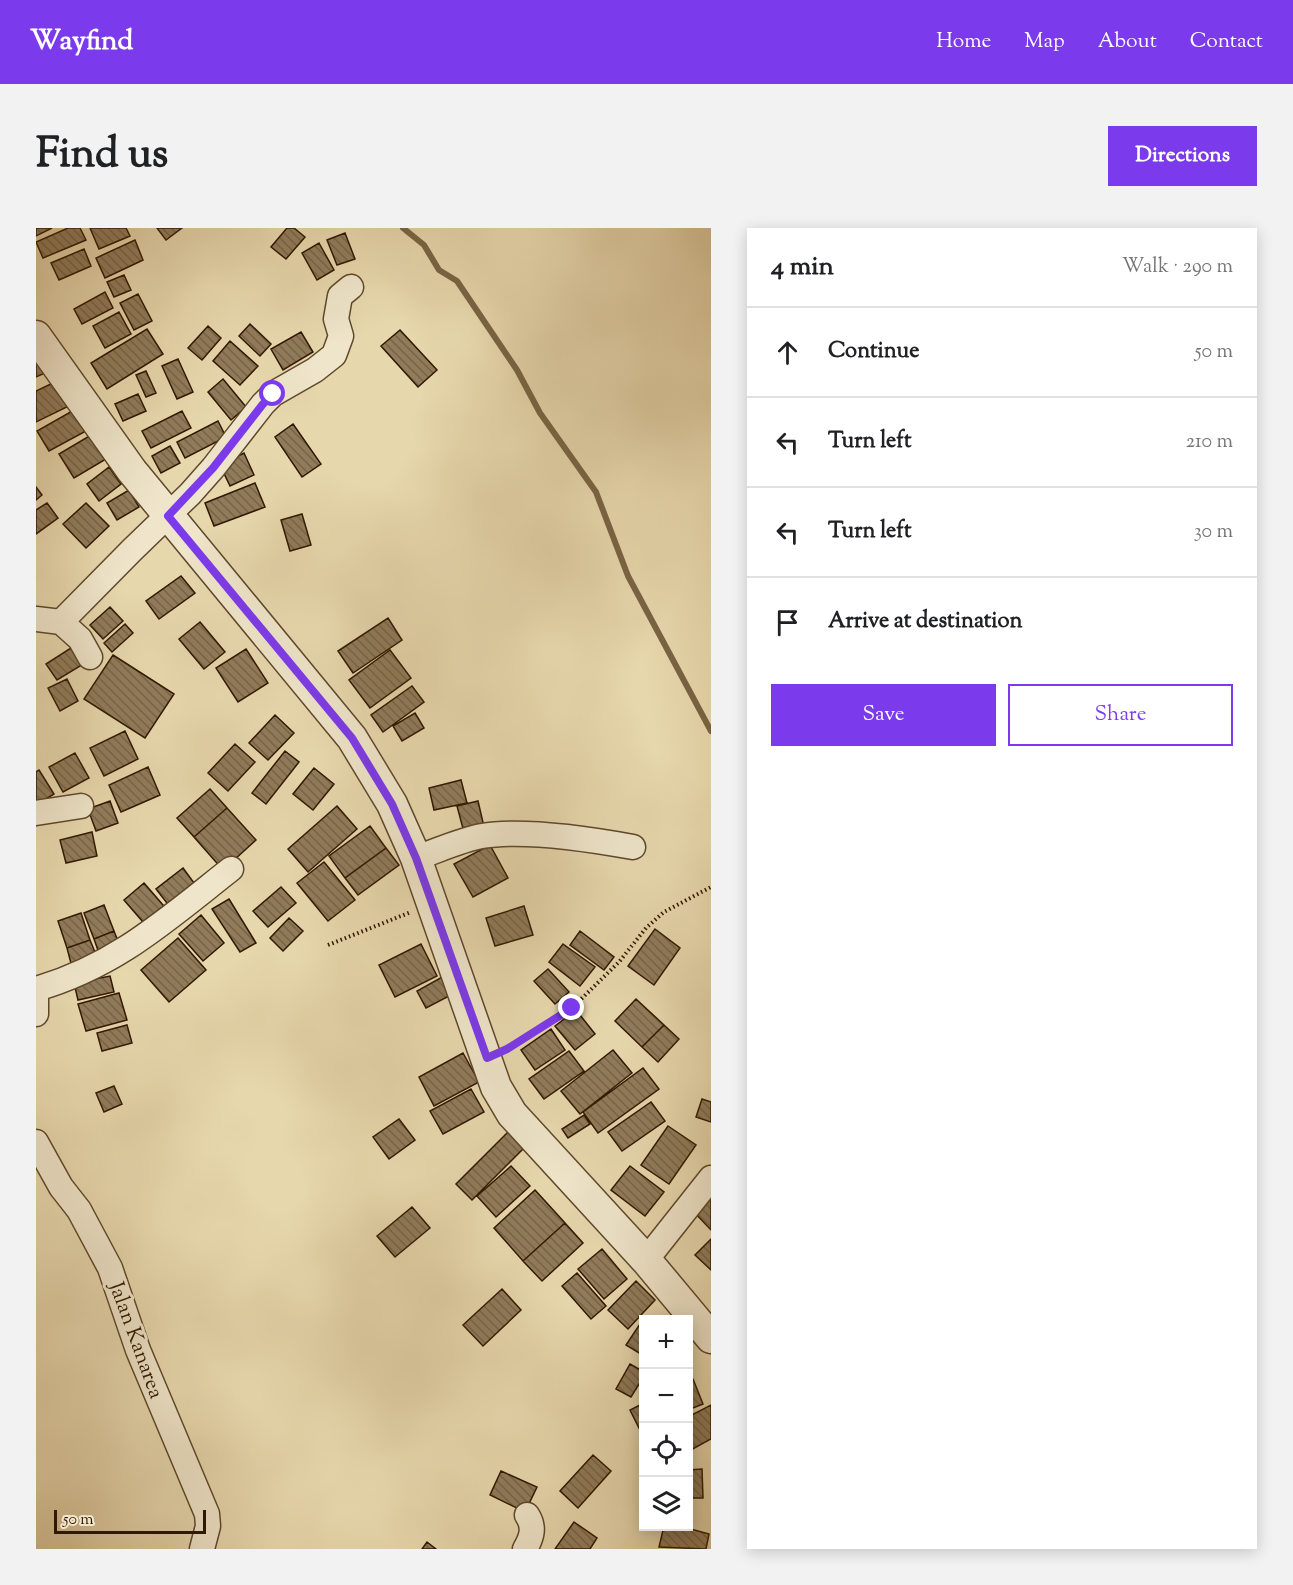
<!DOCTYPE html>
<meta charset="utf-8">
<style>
body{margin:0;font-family:"Sorts Mill Goudy",serif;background:#f2f2f2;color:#202124}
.controls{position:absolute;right:18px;bottom:18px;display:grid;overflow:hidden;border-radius:0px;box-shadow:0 3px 15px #0003}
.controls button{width:54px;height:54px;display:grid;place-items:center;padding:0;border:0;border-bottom:2px solid #e0e0e0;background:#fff;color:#202124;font:30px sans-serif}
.scale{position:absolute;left:18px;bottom:15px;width:152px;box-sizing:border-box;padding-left:6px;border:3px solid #311800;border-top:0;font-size:16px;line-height:21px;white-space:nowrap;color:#311800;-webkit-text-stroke:4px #efe5ca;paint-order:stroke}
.stop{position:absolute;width:18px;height:18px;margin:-14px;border:4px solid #7c3aed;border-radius:50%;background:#fff}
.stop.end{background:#7c3aed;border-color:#fff;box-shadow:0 2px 6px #0008}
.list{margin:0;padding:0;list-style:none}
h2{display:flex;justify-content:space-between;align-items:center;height:78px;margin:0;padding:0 24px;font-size:26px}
h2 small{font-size:20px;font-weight:400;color:#757577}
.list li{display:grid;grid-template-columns:39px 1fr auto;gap:18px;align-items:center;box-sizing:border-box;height:90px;padding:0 24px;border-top:2px solid #e0e0e0}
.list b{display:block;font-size:22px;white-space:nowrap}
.list em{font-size:20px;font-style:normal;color:#757577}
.actions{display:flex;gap:12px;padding:18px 24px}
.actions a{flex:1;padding:14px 0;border:2px solid #7c3aed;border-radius:0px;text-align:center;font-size:21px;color:#7c3aed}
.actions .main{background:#7c3aed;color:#fff}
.icon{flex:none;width:33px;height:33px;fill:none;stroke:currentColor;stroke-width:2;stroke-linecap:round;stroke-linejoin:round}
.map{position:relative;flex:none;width:675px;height:1321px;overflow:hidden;border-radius:0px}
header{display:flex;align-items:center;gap:36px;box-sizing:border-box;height:84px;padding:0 30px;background:#7c3aed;color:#fff}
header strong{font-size:28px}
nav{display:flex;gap:33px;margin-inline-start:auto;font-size:21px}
.intro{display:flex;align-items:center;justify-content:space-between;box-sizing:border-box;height:144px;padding:0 36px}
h1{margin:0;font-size:42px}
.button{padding:15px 27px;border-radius:0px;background:#7c3aed;color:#fff;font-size:21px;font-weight:700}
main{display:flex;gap:36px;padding:0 36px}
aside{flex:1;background:#fff;border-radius:0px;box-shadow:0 3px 15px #0003}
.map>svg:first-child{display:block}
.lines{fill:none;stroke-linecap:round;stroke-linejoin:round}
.stream{stroke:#796444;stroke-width:6}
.building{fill:url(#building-back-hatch);stroke:#311800;stroke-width:1.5}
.minor-casing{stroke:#5e482b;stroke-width:27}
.tertiary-casing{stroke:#5e482b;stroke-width:33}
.path{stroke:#311800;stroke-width:4;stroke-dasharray:1.5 3;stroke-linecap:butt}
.minor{stroke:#efe5ca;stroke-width:24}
.tertiary{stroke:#efe5ca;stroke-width:30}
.route{stroke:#7c3aed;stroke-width:8}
.labels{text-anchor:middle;stroke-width:6;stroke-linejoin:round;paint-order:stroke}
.street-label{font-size:21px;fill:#311800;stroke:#efe5ca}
</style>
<header>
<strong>Wayfind</strong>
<nav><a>Home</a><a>Map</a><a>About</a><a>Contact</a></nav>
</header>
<div class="intro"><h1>Find us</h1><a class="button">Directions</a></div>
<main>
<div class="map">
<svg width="675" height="1321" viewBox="0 0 675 1321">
<defs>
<pattern id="building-back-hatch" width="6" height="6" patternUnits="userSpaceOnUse" patternTransform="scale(1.5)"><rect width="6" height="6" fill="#907b5a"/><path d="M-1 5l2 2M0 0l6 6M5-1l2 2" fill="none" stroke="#766448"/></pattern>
</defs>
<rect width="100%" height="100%" fill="#e7d7ad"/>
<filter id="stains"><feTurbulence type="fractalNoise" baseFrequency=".00333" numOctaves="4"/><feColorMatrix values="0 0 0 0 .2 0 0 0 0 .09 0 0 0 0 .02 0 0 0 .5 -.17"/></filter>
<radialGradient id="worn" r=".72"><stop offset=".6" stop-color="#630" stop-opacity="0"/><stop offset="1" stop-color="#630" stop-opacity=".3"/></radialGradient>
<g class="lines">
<path class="stream" d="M367 0 388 17 403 42 421 53 481 142 504 185 560 264 592 348 675 503"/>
</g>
<path class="building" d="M0 0H16L0 8Z
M32 0H44L50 12 7 30 0 14Z
M54 0H90L94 8 63 21Z
M121 0H146L130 12Z
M251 0H258L269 9 250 31 235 19Z
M309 5 319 31 301 37 291 12Z
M99 12 107 32 69 50 60 30Z
M283 15 298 42 281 52 266 25Z
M48 21 55 38 23 52 15 35Z
M88 47 95 62 78 69 71 54Z
M69 64 77 80 46 96 38 81Z
M102 66 116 93 98 102 84 75Z
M83 84 95 106 69 120 57 98Z
M214 96 235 116 224 128 203 108Z
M172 98 185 110 166 132 152 120Z
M111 101 127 126 71 161 55 135Z
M364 102 401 142 382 159 345 118Z
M265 104 277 124 247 142 235 121Z
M194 113 222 138 204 157 177 133Z
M0 118 16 142 0 149Z
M142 131 157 164 141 171 126 138Z
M110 143 120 165 110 169 100 147Z
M187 151 210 179 195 192 172 164Z
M23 152 35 177 0 194V163Z
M102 166 110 183 87 193 79 176Z
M38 182 50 203 13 223 1 203Z
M146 183 155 200 115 220 106 203Z
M182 193 190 209 149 230 141 214Z
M257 196 285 236 266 249 239 209Z
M55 207 70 231 38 250 23 226Z
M134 218 144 235 125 245 116 228Z
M208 225 218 247 194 258 184 237Z
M73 239 85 256 63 273 51 256Z
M219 255 229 279 178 298 169 275Z
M0 259 6 267 0 272Z
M93 262 103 279 81 292 71 275Z
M11 275 22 290 0 306V282Z
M50 275 73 298 50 320 27 296Z
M266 286 275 317 254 323 245 292Z
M145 348 159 365 123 391 110 373Z
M74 379 87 393 67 411 54 397Z
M352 390 366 412 317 445 302 423Z
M164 394 189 424 168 441 143 411Z
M89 396 97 405 76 424 68 415Z
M38 418 49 435 21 452 10 436Z
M210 421 232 455 202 474 180 440Z
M354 422 375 450 334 480 313 452Z
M77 427 138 466 109 510 48 471Z
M31 451 42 473 24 483 12 460Z
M376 458 388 474 347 504 335 487Z
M379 485 388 500 366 513 357 498Z
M239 487 258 505 232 532 213 515Z
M89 503 102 531 68 548 54 520Z
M199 516 219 534 192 563 172 545Z
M249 523 263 534 230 576 216 565Z
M39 525 53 550 27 564 13 539Z
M112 539 124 567 85 584 73 557Z
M278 540 298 556 277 582 257 566Z
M3 542 18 566 0 577V544Z
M425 552 431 575 398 582 393 560Z
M174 561 191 580 158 609 141 590Z
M74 573 82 595 60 603 52 581Z
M442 573 449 603 429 608 421 578Z
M301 578 321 601 272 644 252 621Z
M191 580 220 612 187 642 158 609Z
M334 598 350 620 309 650 293 628Z
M56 604 61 628 30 635 24 612Z
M454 617 472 650 437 669 418 636Z
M350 620 363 637 322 667 309 650Z
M288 634 319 672 292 693 261 655Z
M147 640 161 659 134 679 120 661Z
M108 655 133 684 113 701 88 672Z
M245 659 260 675 232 699 217 683Z
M193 671 220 715 204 724 176 681Z
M68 677 78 703 58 711 48 685Z
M488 678 497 707 459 718 450 690Z
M45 685 54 712 31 720 22 693Z
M165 687 188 715 167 733 143 706Z
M253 690 267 703 247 723 234 710Z
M619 701 644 720 618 757 592 738Z
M78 703 86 723 65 731 58 711Z
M544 703 578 729 568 742 534 717Z
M142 710 170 742 133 774 105 742Z
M54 712 63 734 37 743 31 720Z
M385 716 401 748 359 769 343 737Z
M527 716 559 739 544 758 513 734Z
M512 741 533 764 519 776 498 753Z
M74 748 78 764 42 772 38 755Z
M408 748 417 766 390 780 381 763Z
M83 765 91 792 50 803 42 776Z
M600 771 628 797 606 819 579 793Z
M540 782 559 806 539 822 519 798Z
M91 797 96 815 66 823 61 805Z
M628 797 643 811 622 834 606 819Z
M515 801 529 822 499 842 485 822Z
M577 822 596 845 544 886 525 863Z
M533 823 548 843 508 871 493 851Z
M427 825 443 854 398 878 383 849Z
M607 840 623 861 562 905 547 884Z
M78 858 86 876 68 884 60 865Z
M435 861 448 884 407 906 394 883Z
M666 871 675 874V894L660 889Z
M615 874 629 893 586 923 572 904Z
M548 887 554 896 532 910 526 901Z
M363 891 379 912 353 931 337 909Z
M632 898 660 917 633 956 605 937Z
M477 899 493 915 436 972 420 956Z
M475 938 494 958 460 989 441 968Z
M594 938 628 964 609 988 575 962Z
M499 962 529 995 487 1033 458 1000Z
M675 969V1002L658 984Z
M376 979 394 1000 359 1029 341 1008Z
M529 995 547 1015 506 1053 487 1033Z
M675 1011V1042L659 1027Z
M566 1021 591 1051 568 1071 542 1041Z
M541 1045 570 1078 555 1091 526 1058Z
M600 1053 619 1072 592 1101 572 1082Z
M466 1061 485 1082 447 1118 427 1097Z
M608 1090 611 1092H608V1128L590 1117Z
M594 1136 608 1144V1148L595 1169 580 1161Z
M657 1151 667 1176 652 1182V1152Z
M608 1175V1206H606L594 1182Z
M675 1177V1211L653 1223 652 1189Z
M557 1227 575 1243 542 1280 524 1263Z
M666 1241 667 1270H652V1242Z
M465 1243 501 1259 489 1284 454 1267Z
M538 1294 561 1310 554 1321H519Z
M628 1298H644L673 1306 670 1321 623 1319Z
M391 1314 400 1321H386Z"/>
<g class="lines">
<defs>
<path id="minor" d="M0 391 25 394 96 322 154 266 177 240 227 176 237 166 279 142 298 127 305 108 300 91 304 68 315 59
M25 394 44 411 54 429
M0 585 45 578
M380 630C401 623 424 612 446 608 489 601 553 611 597 619
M0 761C80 738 130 692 195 641
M0 771V786
M0 914 25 959 43 982 74 1040 102 1122 171 1286 172 1298 166 1321
M610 1032 675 950
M489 1321C496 1309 499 1299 491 1287"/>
<path id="tertiary" d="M0 108 96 243 316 510 356 576 380 630 460 859 476 886 610 1032 675 1110"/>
</defs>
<use href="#minor" class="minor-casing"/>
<use href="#tertiary" class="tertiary-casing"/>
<path class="path" d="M292 717 375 684
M471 821 536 780 583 734 610 700 628 684 675 659"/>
<use href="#minor" class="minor"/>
<use href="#tertiary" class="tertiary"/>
</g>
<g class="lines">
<path class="route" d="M237 166 227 176 177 240 132 288 316 510 356 576 380 630 451 830 471 821 536 780"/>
</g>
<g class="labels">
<g class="street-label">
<text transform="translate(101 1112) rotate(70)" y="7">Jalan Kanarea</text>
</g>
</g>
<rect width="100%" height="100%" filter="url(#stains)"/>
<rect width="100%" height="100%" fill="url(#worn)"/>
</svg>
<div class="controls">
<button>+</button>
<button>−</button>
<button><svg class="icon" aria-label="locate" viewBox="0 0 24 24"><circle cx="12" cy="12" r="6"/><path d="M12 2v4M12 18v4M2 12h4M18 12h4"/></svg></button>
<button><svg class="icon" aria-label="layers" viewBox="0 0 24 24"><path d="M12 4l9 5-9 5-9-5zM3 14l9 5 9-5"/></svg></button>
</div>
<div class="scale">50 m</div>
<div class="stop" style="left:237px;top:166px"></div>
<div class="stop end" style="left:536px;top:780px"></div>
</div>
<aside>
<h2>4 min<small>Walk · 290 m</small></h2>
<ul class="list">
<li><svg class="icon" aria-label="ahead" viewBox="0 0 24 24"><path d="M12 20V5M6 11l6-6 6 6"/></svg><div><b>Continue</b></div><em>50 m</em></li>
<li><svg class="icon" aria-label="left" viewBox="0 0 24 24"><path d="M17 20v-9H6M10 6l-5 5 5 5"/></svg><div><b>Turn left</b></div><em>210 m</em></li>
<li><svg class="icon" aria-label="left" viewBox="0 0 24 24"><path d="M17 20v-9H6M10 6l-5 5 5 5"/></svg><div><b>Turn left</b></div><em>30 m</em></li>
<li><svg class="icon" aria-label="arrive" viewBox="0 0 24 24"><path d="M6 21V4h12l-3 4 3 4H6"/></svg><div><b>Arrive at destination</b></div></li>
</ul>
<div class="actions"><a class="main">Save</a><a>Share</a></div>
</aside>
</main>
